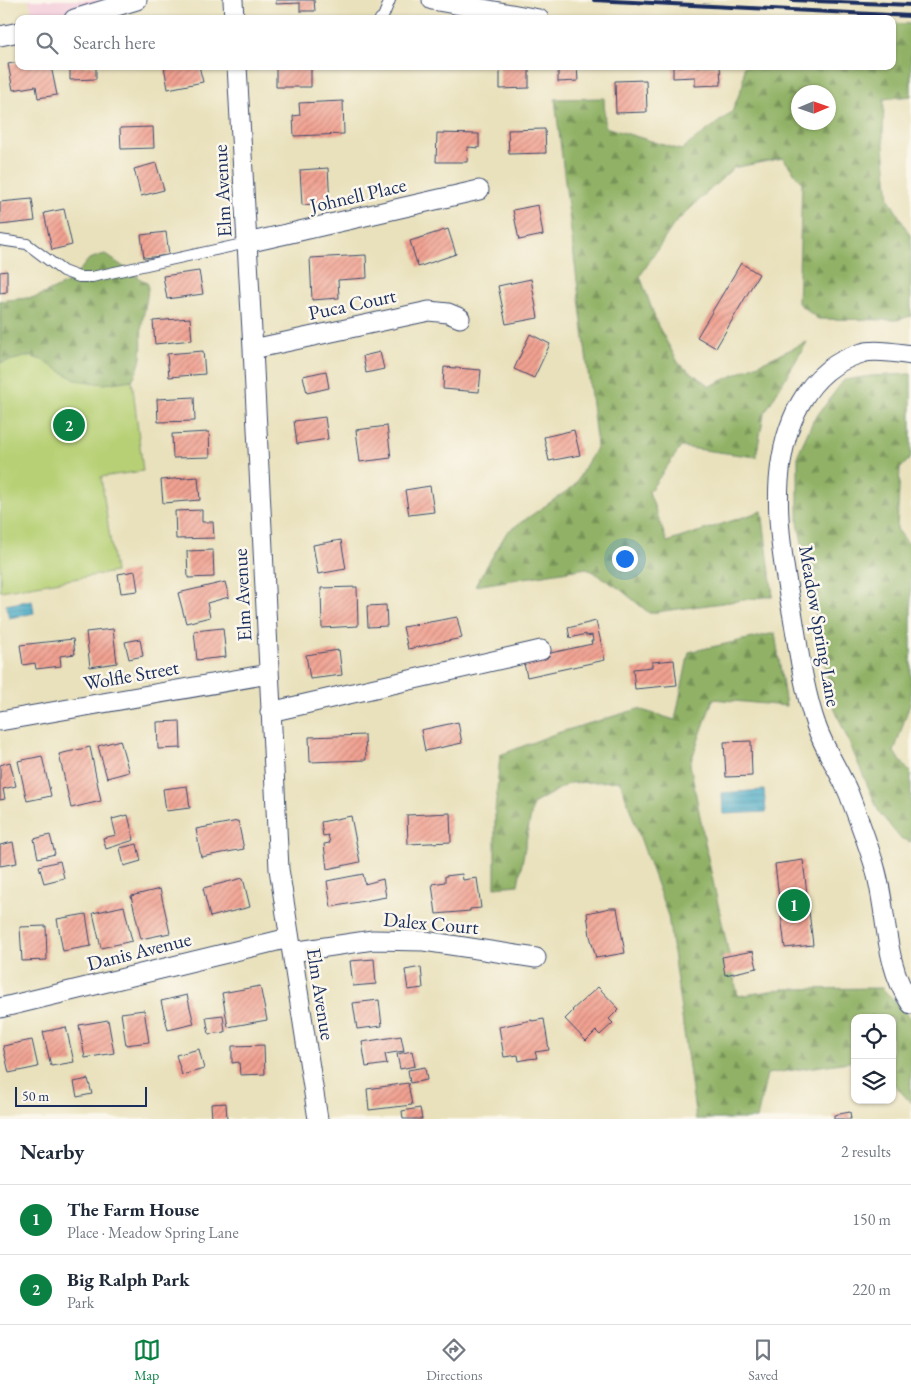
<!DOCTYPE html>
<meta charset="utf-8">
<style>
body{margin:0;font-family:"EB Garamond",serif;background:#f2f2f3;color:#1f2937}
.controls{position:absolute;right:15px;bottom:15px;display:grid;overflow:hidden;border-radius:10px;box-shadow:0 1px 4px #0004}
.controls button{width:45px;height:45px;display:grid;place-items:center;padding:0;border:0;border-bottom:1px solid #e0e1e3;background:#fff;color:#1f2937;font:25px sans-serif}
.compass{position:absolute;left:791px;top:85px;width:45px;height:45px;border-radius:50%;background:#fff;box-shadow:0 1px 4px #0004;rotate:88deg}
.scale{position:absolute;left:15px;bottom:12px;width:132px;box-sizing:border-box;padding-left:5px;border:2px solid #1b2f5e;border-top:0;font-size:14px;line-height:18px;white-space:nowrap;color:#1b2f5e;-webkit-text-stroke:4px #fbf7ec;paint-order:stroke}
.you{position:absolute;left:624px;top:558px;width:18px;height:18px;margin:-12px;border:4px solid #fff;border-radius:50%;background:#1a73e8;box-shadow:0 0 0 8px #1a73e833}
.badge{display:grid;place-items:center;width:32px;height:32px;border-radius:50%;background:#0b8043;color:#fff;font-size:16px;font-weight:700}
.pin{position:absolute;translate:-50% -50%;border:2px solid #fff;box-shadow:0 1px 5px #0006}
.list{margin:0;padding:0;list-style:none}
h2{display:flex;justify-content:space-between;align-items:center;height:65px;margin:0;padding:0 20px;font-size:21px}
h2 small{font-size:16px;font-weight:400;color:#747a83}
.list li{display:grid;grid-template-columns:32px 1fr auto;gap:15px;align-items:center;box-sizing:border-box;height:70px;padding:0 20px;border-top:1px solid #e0e1e3}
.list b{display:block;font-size:19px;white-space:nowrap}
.list p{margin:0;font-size:16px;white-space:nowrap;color:#747a83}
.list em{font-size:16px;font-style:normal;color:#747a83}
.icon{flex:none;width:28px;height:28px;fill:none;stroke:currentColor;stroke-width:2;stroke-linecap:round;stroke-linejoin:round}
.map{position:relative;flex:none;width:911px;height:1119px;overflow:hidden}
.search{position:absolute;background:#fff;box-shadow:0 1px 4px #0004;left:15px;right:15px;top:15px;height:55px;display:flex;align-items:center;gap:12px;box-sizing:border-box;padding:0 18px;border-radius:10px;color:#747a83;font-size:19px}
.sheet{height:205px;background:#fff}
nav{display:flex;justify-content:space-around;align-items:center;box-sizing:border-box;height:70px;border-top:1px solid #e0e1e3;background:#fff;font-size:14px;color:#747a83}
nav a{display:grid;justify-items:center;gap:2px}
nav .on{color:#0b8043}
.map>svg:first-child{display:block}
.built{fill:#f4cfdd}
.green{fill:#b7d075;stroke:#69806a}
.forest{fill:url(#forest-firs);stroke:#567062;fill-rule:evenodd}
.water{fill:url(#water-rules);stroke:#306c91}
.building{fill:url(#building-hatch)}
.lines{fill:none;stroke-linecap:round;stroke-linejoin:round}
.service-casing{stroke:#3a4a6c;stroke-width:12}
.minor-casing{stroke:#3a4a6c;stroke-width:21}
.service{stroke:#fff;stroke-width:10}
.minor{stroke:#fff;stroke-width:19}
.rail{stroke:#1b2f5e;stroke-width:4}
.labels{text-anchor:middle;stroke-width:5;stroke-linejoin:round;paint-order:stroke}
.street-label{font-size:20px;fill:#1b2f5e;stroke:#fbf7ec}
</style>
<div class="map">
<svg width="911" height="1119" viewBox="0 0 911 1119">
<defs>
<pattern id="forest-firs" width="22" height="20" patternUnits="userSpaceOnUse" patternTransform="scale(1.25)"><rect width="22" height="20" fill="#91b266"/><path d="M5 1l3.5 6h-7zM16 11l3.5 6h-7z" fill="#769157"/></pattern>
<pattern id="water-rules" width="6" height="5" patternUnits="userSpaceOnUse" patternTransform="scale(1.25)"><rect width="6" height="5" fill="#45a8c4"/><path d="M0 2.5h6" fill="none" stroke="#3989a2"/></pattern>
<pattern id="building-hatch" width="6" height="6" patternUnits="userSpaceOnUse" patternTransform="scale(1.25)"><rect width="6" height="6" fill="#f2a291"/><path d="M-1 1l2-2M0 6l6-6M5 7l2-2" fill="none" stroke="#c3847a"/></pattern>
</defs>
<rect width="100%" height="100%" fill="#fbf7ec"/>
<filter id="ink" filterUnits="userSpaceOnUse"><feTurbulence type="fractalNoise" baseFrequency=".02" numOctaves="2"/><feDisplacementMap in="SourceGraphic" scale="10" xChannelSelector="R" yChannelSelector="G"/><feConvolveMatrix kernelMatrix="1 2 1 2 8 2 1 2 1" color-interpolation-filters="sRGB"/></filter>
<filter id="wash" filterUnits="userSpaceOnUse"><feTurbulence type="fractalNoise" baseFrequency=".0096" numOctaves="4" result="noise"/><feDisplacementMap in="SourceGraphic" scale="20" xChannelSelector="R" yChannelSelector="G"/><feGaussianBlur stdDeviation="1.12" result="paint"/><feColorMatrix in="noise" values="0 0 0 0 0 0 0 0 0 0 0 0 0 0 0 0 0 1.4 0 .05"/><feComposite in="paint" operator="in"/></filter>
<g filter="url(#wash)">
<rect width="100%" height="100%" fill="#e9e1bc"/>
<path class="built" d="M29 0H131L67 19H34Z"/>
<path class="green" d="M121 289 143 471 101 477 115 572 0 591V301Z"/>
<path class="forest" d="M892 23 911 24V96L884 99 883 136 889 199 911 237V316L897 320 818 319 798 303 802 183 783 158 733 168 674 224 640 276 658 326 679 364 710 386 807 342 764 414 756 457 681 447 649 492 667 542 762 511 773 596 649 613 620 589 587 568 475 586 507 532 574 486 597 446 555 99 604 98 605 127 681 150 732 112 743 84 744 66H892ZM828 92V122H798V92Z
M105 254 148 284C148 298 144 310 142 323 140 346 146 358 132 380L104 384 76 380 42 360 29 356 0 363V301L37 297 71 281 89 259Z
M911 374V457L900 469 897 529 911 547V700L894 752 911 774V842L900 838 879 812 833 705 798 522V454L813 421 844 380 871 376Z
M775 633 786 706 713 699 690 764 708 858 738 996 783 989 882 988 911 1018V1103L892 1082V1018H855V1061L767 1074 757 1119H696L668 916 620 781 570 783 533 804 518 885 495 887V812L500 755 557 733 638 709 675 720 689 652Z"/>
<path class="water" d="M32 600 34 613 9 618 6 605Z
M764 790 766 812 723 814 722 793Z"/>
<g id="blocks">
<path class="building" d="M276 0H314L315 11H300V3L276 4Z
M19 62V66H51L57 95 38 98 36 86 13 90 8 64Z
M70 66H96V79L70 80Z
M164 66H199L203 82 168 89Z
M276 66H311V87H276Z
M500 66H529V88L500 89Z
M558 66H577L578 81 558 82Z
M673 66H720L721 85 695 86V77L673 78Z
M646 80 647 112 616 113 615 81Z
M343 101 344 134 294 136 293 116 300 115 299 103Z
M153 127 154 148 121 149 120 128Z
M545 129 546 153 509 154 508 130Z
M437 133 479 134V148L468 147 467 162H436Z
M156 163 164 190 141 196 134 169Z
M328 168 330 203 302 205 300 170Z
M32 199 35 221 0 225V202Z
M538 205 543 235 519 240 513 210Z
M64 209 72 245 52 250 44 213Z
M448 229 456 254 418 267 410 241Z
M166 232 169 255 144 258 141 235Z
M366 255 367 278 338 280 339 298 312 300 310 258Z
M741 263 759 274 716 348 697 337Z
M7 271V292L0 293V272Z
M199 271 203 294 167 299 163 276Z
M531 279 538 318 506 324 498 286Z
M190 318 192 340 155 344 153 321Z
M530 334 550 344 534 378 514 369Z
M203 351 205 374 169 377 167 354Z
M380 352 384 369 366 373 363 356Z
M444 367 481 370 479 392 443 389Z
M326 371 329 388 307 393 303 376Z
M194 397 195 421 158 422 157 399Z
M325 417 328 439 297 444 294 421Z
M387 426 391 458 360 462 356 430Z
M574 430 580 455 549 461 544 437Z
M209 432 210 457 173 458 172 434Z
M198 477 200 500 163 503 161 480Z
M430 486 434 512 409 515 405 490Z
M202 510V522H213L214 538 176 539 175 511Z
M341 540 346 569 318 574 313 545Z
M213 550 214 577 188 578 187 551Z
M135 571 138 591 121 593 118 574Z
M225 582 229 597 207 603 210 617 186 623 178 593Z
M357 587 358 626 322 628 321 588Z
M386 605 387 626 368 627 367 606Z
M457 617 462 638 408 649 403 627Z
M596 621 605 660 527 677 523 659 592 644 591 641H593L592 635 586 636V634L570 638 568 628Z
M223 628 226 657 197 660 194 631Z
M113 629 117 663 90 667 86 632Z
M73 639 75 654 60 656 61 666 36 669 35 663 23 665 20 645Z
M140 639 143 656 129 659 125 642Z
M339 650 342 675 310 679 306 655Z
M674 660 677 685 635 689 633 669 652 667V662Z
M180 721 181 748 158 749 157 722Z
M458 722 462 743 425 751 421 730Z
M365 735 366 760 310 762 309 737Z
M120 740 129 772 107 778 98 746Z
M751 741 752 776 726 777 724 742Z
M90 747 101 801 71 808 59 754Z
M42 756 51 796 27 801 18 761Z
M10 762 16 786 3 789 5 799 0 800V765Z
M187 786 190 808 166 811 163 789Z
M450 813 451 842 408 844 407 815Z
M128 815 134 840 106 849 103 838 116 835 112 819Z
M351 816 360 862 327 869 324 844 330 843 328 835 323 836 321 822Z
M238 821 244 849 201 857 196 829Z
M50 835 55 854 38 858 34 839Z
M13 842 17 863 0 866V845Z
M137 844 141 861 124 866 120 848Z
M803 860 813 945 785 948 775 864Z
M60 861 64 878 44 883 39 866Z
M363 874 365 884 383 879 386 897 331 907 327 881Z
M462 874 463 880 477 878 481 908 470 909V911L436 914 432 884 445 882V876Z
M243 878 250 907 210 917 203 888Z
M160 889 170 933 141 939 131 896Z
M124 906 132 941 101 948 93 913Z
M610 908H617L625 953 596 958 590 936 587 913Z
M86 914 91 946 63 951 57 919Z
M46 926 47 960 22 961 20 927Z
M753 951 757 968 725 975 722 957Z
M374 959 376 984 353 986 350 961Z
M421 967 423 988 408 990 405 970Z
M260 986 267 1020 228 1027 222 993Z
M598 987 619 1009 609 1019 613 1023 600 1035 596 1031 586 1041 565 1019 573 1011 572 1010Z
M187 995 194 1024 168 1030 161 1001Z
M379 1000 382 1026 357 1029 353 1003Z
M144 1010 149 1042 126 1045 121 1013Z
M223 1015 225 1032 209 1034 206 1017Z
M544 1019 549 1050 535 1052 537 1058 528 1059 519 1061 518 1055 504 1057 499 1027 532 1020V1021Z
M108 1020 114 1053 85 1058 79 1025Z
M66 1027 74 1062 51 1066 43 1032Z
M401 1036 404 1051 385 1054 387 1064 366 1067 362 1042Z
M32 1040 38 1067 9 1073 3 1046Z
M264 1045 265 1074 240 1075 239 1062 232 1063V1046Z
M199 1049 204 1069 182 1075 176 1055Z
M412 1051 415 1066 400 1069 397 1054Z
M425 1067 427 1080 410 1083 408 1070Z
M88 1079 92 1094 77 1097 74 1082Z
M408 1083 412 1105 369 1110 367 1089Z
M226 1103 227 1119H212L211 1104Z
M420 1108 422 1119H403L402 1111Z
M850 1112 851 1119H834V1115Z"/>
</g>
</g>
<g filter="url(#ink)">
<use href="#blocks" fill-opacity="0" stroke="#3a4a6c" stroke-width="1"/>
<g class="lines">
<defs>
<path id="service" d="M380 19 383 17 390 0
M0 240 27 244 63 271 79 277H92L247 243"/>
<path id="minor" d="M233 0 234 19
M432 0 539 19
M74 19 137 0
M0 36 19 32
M237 66 253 349 279 869 318 1119
M247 243 479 190
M253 349 429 311 448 313 460 318
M911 355C898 353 874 349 862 353 805 369 783 427 779 481 776 524 785 575 793 617 799 653 804 690 816 725 824 749 839 770 849 794 857 815 865 836 872 858 889 906 881 960 911 1004
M270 712 541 650
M0 721 269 674
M292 952 373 940 424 941 536 958
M0 1008 289 938"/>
</defs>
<use href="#service" class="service-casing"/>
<use href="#minor" class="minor-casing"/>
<use href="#service" class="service"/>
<use href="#minor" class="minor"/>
<path class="rail" d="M594 0 911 16
M792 0 911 5"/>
</g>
</g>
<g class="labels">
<g class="street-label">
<text transform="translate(222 191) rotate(-93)" y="7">Elm Avenue</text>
<text transform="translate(358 195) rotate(-13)" y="7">Johnell Place</text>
<text transform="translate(352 304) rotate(-12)" y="7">Puca Court</text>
<text transform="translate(242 595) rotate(-93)" y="7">Elm Avenue</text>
<text transform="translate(820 626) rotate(80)" y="7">Meadow Spring Lane</text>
<text transform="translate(131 675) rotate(-10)" y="7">Wolfle Street</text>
<text transform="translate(431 923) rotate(5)" y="7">Dalex Court</text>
<text transform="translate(139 951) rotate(-14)" y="7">Danis Avenue</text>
<text transform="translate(321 994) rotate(81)" y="7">Elm Avenue</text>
</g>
</g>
</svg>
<div class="controls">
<button><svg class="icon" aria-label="locate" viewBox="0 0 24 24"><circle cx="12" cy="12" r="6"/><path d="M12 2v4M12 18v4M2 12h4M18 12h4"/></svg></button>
<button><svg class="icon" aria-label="layers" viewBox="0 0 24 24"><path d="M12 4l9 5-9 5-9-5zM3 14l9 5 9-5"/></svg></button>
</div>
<svg class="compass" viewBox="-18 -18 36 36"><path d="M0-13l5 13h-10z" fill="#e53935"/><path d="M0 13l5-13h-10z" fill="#747a83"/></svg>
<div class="scale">50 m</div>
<div class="you"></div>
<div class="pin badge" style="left:794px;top:905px">1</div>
<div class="pin badge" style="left:69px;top:425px">2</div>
<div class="search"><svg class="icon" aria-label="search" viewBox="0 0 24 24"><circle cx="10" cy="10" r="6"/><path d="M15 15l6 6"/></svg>Search here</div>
</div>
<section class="sheet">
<h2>Nearby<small>2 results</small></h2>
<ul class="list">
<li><span class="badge">1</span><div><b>The Farm House</b><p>Place · Meadow Spring Lane</p></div><em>150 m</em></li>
<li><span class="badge">2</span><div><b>Big Ralph Park</b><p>Park</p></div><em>220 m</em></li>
</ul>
</section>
<nav>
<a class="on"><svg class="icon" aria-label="map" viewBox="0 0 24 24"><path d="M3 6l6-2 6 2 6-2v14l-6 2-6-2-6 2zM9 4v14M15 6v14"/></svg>Map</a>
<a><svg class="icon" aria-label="directions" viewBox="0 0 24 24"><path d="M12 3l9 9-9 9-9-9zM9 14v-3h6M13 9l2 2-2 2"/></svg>Directions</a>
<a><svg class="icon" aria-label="saved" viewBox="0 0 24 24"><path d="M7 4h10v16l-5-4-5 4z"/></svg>Saved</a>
</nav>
